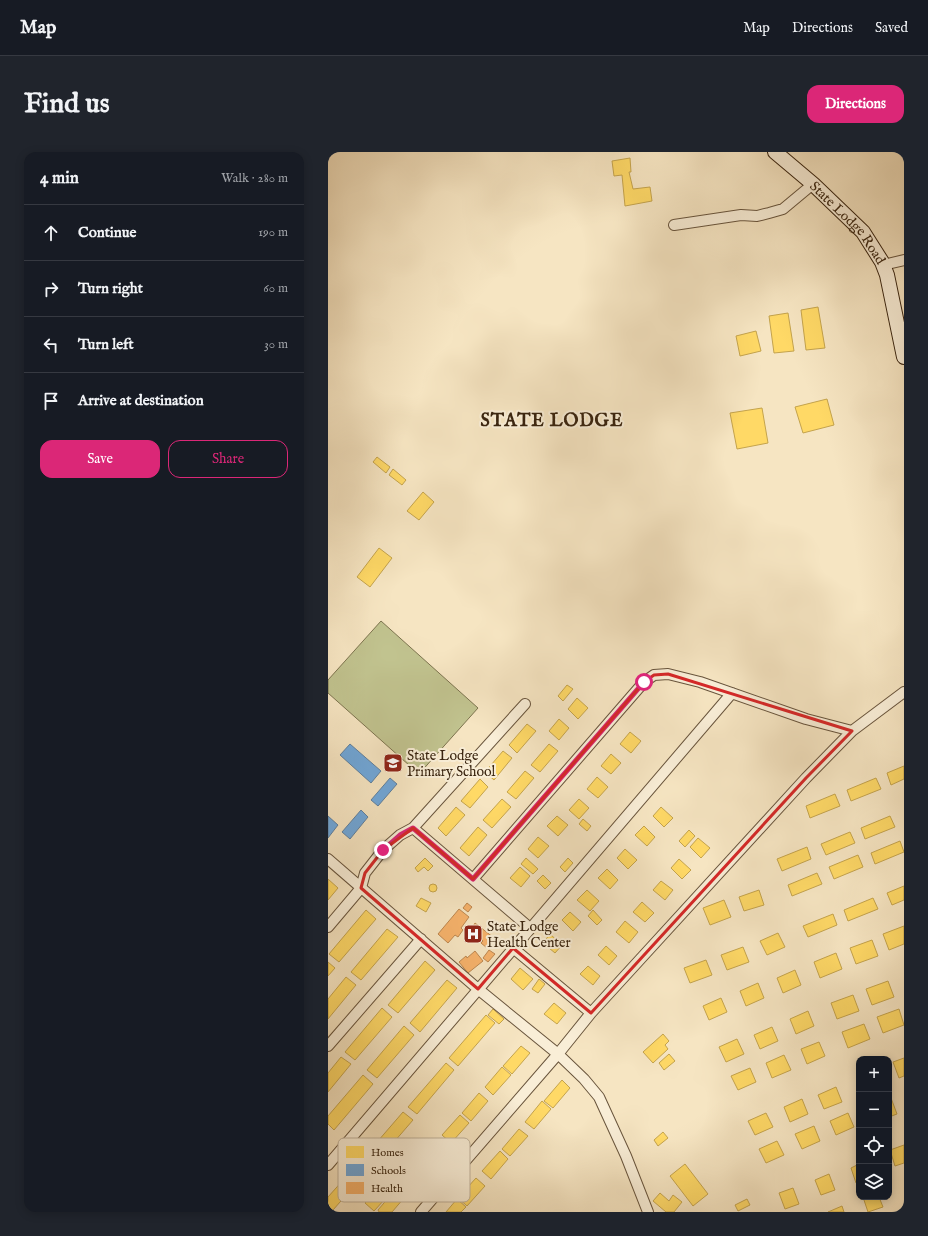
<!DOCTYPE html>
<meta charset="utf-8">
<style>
body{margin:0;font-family:"IM FELL English",serif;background:#20242c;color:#f1f3f6}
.controls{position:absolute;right:12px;bottom:12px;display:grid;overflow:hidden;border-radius:8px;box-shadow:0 2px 10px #0003}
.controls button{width:36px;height:36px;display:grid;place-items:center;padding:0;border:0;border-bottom:1px solid #363941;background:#171b24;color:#f1f3f6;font:20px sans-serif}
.stop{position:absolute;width:12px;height:12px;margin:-9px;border:3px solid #db2777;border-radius:50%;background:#fff}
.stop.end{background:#db2777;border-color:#fff;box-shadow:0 1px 4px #0008}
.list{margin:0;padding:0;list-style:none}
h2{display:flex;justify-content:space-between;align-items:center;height:52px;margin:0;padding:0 16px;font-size:17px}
h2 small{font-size:13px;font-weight:400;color:#9ea1a6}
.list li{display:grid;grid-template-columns:26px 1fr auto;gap:12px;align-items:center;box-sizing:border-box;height:56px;padding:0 16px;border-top:1px solid #363941}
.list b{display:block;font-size:15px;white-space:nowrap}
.list em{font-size:13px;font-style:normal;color:#9ea1a6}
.actions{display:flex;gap:8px;padding:12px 16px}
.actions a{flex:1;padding:9px 0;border:1px solid #db2777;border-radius:12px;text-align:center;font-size:14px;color:#db2777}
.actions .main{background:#db2777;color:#fff}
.icon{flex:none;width:22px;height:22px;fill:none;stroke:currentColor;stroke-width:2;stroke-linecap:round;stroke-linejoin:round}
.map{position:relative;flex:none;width:576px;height:1060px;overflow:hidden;border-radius:12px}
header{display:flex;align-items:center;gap:24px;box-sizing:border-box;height:56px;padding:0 20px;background:#171b24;border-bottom:1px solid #363941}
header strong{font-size:19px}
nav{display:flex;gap:22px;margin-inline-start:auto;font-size:14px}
.intro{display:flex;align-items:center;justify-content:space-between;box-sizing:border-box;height:96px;padding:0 24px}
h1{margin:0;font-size:28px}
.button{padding:10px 18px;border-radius:12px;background:#db2777;color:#fff;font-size:14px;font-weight:700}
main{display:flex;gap:24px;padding:0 24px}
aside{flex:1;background:#171b24;border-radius:12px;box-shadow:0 2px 10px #0003}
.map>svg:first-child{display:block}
.green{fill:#c1c38f;stroke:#7d744f}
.homes{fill:#ffd966;stroke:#c4a34c}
.schools{fill:#6fa8dc;stroke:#5f809e}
.health{fill:#f6b26b;stroke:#bd874f}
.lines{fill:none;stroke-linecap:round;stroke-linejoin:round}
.street-casing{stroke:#68543c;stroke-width:12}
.secondary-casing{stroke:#39240f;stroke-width:16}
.street{stroke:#f9eed7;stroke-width:10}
.secondary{stroke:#f9eed7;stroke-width:14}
.route{stroke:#db2777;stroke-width:5}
.marked{fill:none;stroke:#d62828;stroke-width:3;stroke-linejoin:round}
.labels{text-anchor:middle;stroke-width:4;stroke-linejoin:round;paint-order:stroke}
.street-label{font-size:14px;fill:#39240f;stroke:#f9eed7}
.poi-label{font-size:14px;fill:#39240f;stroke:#f9eed7;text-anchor:start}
.district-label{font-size:18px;font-weight:bold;letter-spacing:1px;fill:#39240f;stroke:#f9eed7}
.key{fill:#f9eed7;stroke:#bfb19b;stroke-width:1}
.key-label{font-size:11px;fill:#39240f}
</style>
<header>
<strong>Map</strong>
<nav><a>Map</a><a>Directions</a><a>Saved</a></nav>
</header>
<div class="intro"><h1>Find us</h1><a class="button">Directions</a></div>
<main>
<aside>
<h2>4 min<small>Walk · 280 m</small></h2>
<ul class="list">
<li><svg class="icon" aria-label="ahead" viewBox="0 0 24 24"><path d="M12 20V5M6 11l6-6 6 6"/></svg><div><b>Continue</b></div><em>190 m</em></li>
<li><svg class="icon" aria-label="right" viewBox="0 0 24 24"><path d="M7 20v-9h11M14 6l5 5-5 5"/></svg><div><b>Turn right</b></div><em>60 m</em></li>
<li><svg class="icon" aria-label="left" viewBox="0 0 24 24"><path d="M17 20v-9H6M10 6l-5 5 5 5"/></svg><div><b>Turn left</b></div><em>30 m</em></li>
<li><svg class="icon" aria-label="arrive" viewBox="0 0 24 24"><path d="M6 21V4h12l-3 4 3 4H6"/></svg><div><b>Arrive at destination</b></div></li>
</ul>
<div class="actions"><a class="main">Save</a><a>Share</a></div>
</aside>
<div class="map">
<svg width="576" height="1060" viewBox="0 0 576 1060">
<rect width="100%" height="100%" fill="#f6e5c2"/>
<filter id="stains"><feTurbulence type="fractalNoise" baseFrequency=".005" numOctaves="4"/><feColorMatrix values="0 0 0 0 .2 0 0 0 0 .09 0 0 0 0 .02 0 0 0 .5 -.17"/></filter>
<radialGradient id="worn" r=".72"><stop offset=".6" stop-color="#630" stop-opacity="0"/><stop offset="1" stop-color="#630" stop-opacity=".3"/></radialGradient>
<path class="green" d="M53 469 150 556 91 622 0 541V528Z"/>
<path class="homes" d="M302 6 303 20H301L305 37 322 35 324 49 297 54 294 23 286 24 284 9Z
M490 155 497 196 478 198 473 158Z
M460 161 466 199 446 201 441 164Z
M428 179 433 199 412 204 408 184Z
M499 247 506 273 475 281 467 255Z
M434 256 440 291 409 297 402 261Z
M49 305 62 315 58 321 45 310Z
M65 317 78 328 74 333 61 323Z
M95 340 106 350 91 368 79 359Z
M51 396 64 406 42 435 29 425Z
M239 533 245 537 235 549 230 544Z
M249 546 260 556 250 567 240 557Z
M231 567 241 576 231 588 221 579Z
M199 572 208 579 189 601 181 593Z
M302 580 313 589 303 601 292 592Z
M221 592 230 599 212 620 203 613Z
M175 599 184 606 166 628 157 620Z
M283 602 293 611 283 622 273 614Z
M576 614V627L563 633 559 621Z
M197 619 206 626 188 647 179 640Z
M269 625 280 635 270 646 259 637Z
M548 626 553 637 523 649 519 638Z
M152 627 160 635 142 656 133 649Z
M507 642 512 654 482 666 478 654Z
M174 647 183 655 164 676 155 668Z
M251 647 261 656 251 667 241 658Z
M128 655 137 663 118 684 110 676Z
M333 655 345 666 336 675 325 664Z
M229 664 240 673 230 684 219 674Z
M562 664 567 675 537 687 533 676Z
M255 667 263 674 259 679 251 672Z
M316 674 327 685 319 694 307 683Z
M150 675 159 683 141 704 132 696Z
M361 678 367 684 357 695 351 689Z
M522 680 527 691 498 703 493 692Z
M210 685 221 694 210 706 200 697Z
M370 686 382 696 373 706 362 695Z
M572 689 576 700 547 712 543 701Z
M479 695 483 707 454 719 449 707Z
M297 697 309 708 300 717 289 706Z
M530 703 535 715 506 727 501 715Z
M97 706 105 714 100 719 96 715 90 720 87 716Z
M198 706 210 717 205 722 193 712Z
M240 706 245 711 237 720 232 715Z
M351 707 363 718 354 727 343 716Z
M192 715 202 724 193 735 182 726Z
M279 717 290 728 282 737 270 726Z
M489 721 494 732 464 744 460 733Z
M215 723 223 731 217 737 209 729Z
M0 727 10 736 0 748Z
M333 729 345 738 337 748 325 738Z
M101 736a4 4 0 1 1 8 0a4 4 0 1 1-8 0Z
M576 734V748L564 753 559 741Z
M259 738 271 749 262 759 249 748Z
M431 738 436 753 416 759 411 745Z
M93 746 103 751 98 760 88 754Z
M545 746 550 757 520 769 516 758Z
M396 748 403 765 382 773 375 756Z
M314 750 326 761 317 770 305 760Z
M38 758 48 767 11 810 1 802Z
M265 758 274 768 269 773 260 764Z
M242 760 253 770 245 779 234 768Z
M505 762 509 773 480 785 475 774Z
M297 769 310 780 301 791 288 780Z
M576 774V792L561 798 555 782Z
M59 777 70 785 33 828 23 820Z
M450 781 457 795 439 803 432 789Z
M222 782 234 793 227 801 215 791Z
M544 788 550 804 528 812 522 796Z
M278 794 289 804 281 813 270 803Z
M415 795 421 810 399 818 393 803Z
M508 801 514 817 492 826 486 810Z
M378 808 384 823 362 831 356 816Z
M97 809 107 818 70 861 60 853Z
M0 810 7 816 0 824Z
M260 814 272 824 265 833 252 822Z
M192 816 205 827 195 838 183 827Z
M467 818 473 833 455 841 449 826Z
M18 825 28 833 0 867V847Z
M211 827 217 832 210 841 204 837Z
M119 828 129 836 92 880 82 871Z
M560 829 566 845 544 853 538 837Z
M430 831 436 846 418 854 412 839Z
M525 843 531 859 509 867 503 851Z
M393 846 399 860 381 868 375 854Z
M226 851 238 861 229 872 216 862Z
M54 856 64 865 27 908 17 900Z
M165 857 176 867 171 872 160 863Z
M571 857 576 873 555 881 549 865Z
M480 859 486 874 468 882 462 867Z
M158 863 167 871 130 914 121 906Z
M536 872 542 887 520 896 514 880Z
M76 874 86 883 49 926 39 918Z
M444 875 450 889 432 897 426 883Z
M335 882 341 889 337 893 340 897 325 911 315 900Z
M409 887 416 902 398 910 391 895Z
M491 890 497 904 479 912 473 897Z
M193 894 202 901 184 922 175 914Z
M341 902 347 909 336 918 331 911Z
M456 903 463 918 444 926 438 911Z
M13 905 23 912 0 940V921Z
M576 906V924L571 926 565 910Z
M118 911 126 918 89 962 80 955Z
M174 915 183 923 165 943 157 935Z
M422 916 428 930 410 938 403 924Z
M35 923 45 932 6 978 0 972V964Z
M234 928 242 936 225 956 216 949Z
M508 935 514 950 496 957 490 943Z
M151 941 160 949 143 969 134 961Z
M563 946 569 962 561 965V947Z
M474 947 480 962 462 970 456 955Z
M214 949 223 957 206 977 197 970Z
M75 960 85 968 47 1012 37 1004Z
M438 961 445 975 427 983 420 969Z
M520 961 526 975 508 983 502 969Z
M132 963 141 971 123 991 114 983Z
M486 974 492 989 474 997 467 982Z
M191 977 200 984 182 1004 174 997Z
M335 980 340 986 330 994 326 988Z
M449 989 456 1003 438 1011 431 997Z
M576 993V1011L567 1014 562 998Z
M172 999 180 1007 163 1027 154 1019Z
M33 1008 42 1016 5 1058 0 1054V1045Z
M357 1012 380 1042 365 1054 342 1024Z
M531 1012V1030L528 1031 523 1016Z
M501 1022 507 1038 493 1043 487 1028Z
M148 1026 157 1034 139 1054 130 1046Z
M465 1036 471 1052 457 1057 451 1041Z
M67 1038 76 1046 64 1060H51L50 1058Z
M48 1039 57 1047 46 1059 37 1051Z
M332 1041 341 1049 345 1043 354 1050 346 1060H338L325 1049Z
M535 1045H551L555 1055 540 1060Z
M129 1047 138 1055 133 1060H118Z
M419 1047 422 1053 410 1059 407 1053Z
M514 1054 516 1060H500Z"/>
<path class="schools" d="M22 592 53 619 43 631 12 603Z
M62 626 69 632 50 654 43 648Z
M33 658 40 665 22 687 14 680Z
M0 664 10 673 0 686Z"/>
<path class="health" d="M139 751 144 755 140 760 135 756Z
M131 757 141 765 133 776 135 778 130 785 127 783 120 791 110 782Z
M147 771 166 786 159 796 153 791 155 789 143 779 141 782 138 779 142 774 144 776Z
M161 798 167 802 160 810 155 806Z
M147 799 155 809 140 821 131 810 138 804 139 806Z"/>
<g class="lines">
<defs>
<path id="street" d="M346 73 413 63 429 64 441 61 455 57 485 32
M555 113 576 108
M85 676 202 776
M0 707 150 837 230 902 256 927 271 945 298 1004 320 1060
M145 727 316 530 326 523 340 522 372 530 478 567 524 579
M0 775 33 736 37 721 55 698 72 683 85 676 197 552
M185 796 263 861
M0 894 93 787
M0 1013 404 541
M93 1060 230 902 263 861 478 626 524 579 576 540"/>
<g id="secondary">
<path id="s1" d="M447 0 485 32 535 80 554 110 559 123 576 205"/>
</g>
</defs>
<use href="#street" class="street-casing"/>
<use href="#secondary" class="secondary-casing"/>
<use href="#street" class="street"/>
<use href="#secondary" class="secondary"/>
</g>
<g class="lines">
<path class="route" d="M55 698 72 683 85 676 145 727 316 530"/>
</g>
<path class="marked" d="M340 522 524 579 478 626 263 861 185 796 150 837 33 736 37 721 55 698 85 676 145 727 316 530 326 523Z"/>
<defs>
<symbol id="school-square" viewBox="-11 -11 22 22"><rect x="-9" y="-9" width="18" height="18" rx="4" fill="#8f2418" stroke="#f9eed7"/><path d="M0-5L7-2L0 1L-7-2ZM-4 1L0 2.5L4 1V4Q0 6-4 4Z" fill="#fff"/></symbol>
<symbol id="hospital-square" viewBox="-11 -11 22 22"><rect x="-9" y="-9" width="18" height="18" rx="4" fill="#8f2418" stroke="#f9eed7"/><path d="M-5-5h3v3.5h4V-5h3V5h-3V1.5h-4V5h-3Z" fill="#fff"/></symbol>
</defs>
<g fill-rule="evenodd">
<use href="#school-square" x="54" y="600" width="22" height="22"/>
<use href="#hospital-square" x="134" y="771" width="22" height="22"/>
</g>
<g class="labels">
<g class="street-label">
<text dy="5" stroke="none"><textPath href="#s1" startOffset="102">State Lodge Road</textPath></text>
</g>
<g class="poi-label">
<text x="79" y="608">State Lodge<tspan x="79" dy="16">Primary School</tspan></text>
<text x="159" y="779">State Lodge<tspan x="159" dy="16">Health Center</tspan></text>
</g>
<g class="district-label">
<text x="224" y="274">STATE LODGE</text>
</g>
</g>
<rect x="10" y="986" width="132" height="64" rx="6" class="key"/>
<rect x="18" y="994" width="18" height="12" fill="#ffd966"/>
<rect x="18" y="1012" width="18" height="12" fill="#6fa8dc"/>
<rect x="18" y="1030" width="18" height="12" fill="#f6b26b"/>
<g class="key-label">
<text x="43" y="1004">Homes</text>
<text x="43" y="1022">Schools</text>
<text x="43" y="1040">Health</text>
</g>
<rect width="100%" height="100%" filter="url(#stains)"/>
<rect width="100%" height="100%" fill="url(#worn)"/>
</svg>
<div class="controls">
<button>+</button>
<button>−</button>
<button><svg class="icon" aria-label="locate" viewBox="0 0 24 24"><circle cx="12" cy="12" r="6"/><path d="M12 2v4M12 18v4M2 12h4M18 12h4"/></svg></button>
<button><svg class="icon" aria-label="layers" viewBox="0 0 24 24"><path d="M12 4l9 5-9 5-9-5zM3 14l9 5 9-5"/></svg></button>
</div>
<div class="stop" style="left:316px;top:530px"></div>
<div class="stop end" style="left:55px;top:698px"></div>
</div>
</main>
